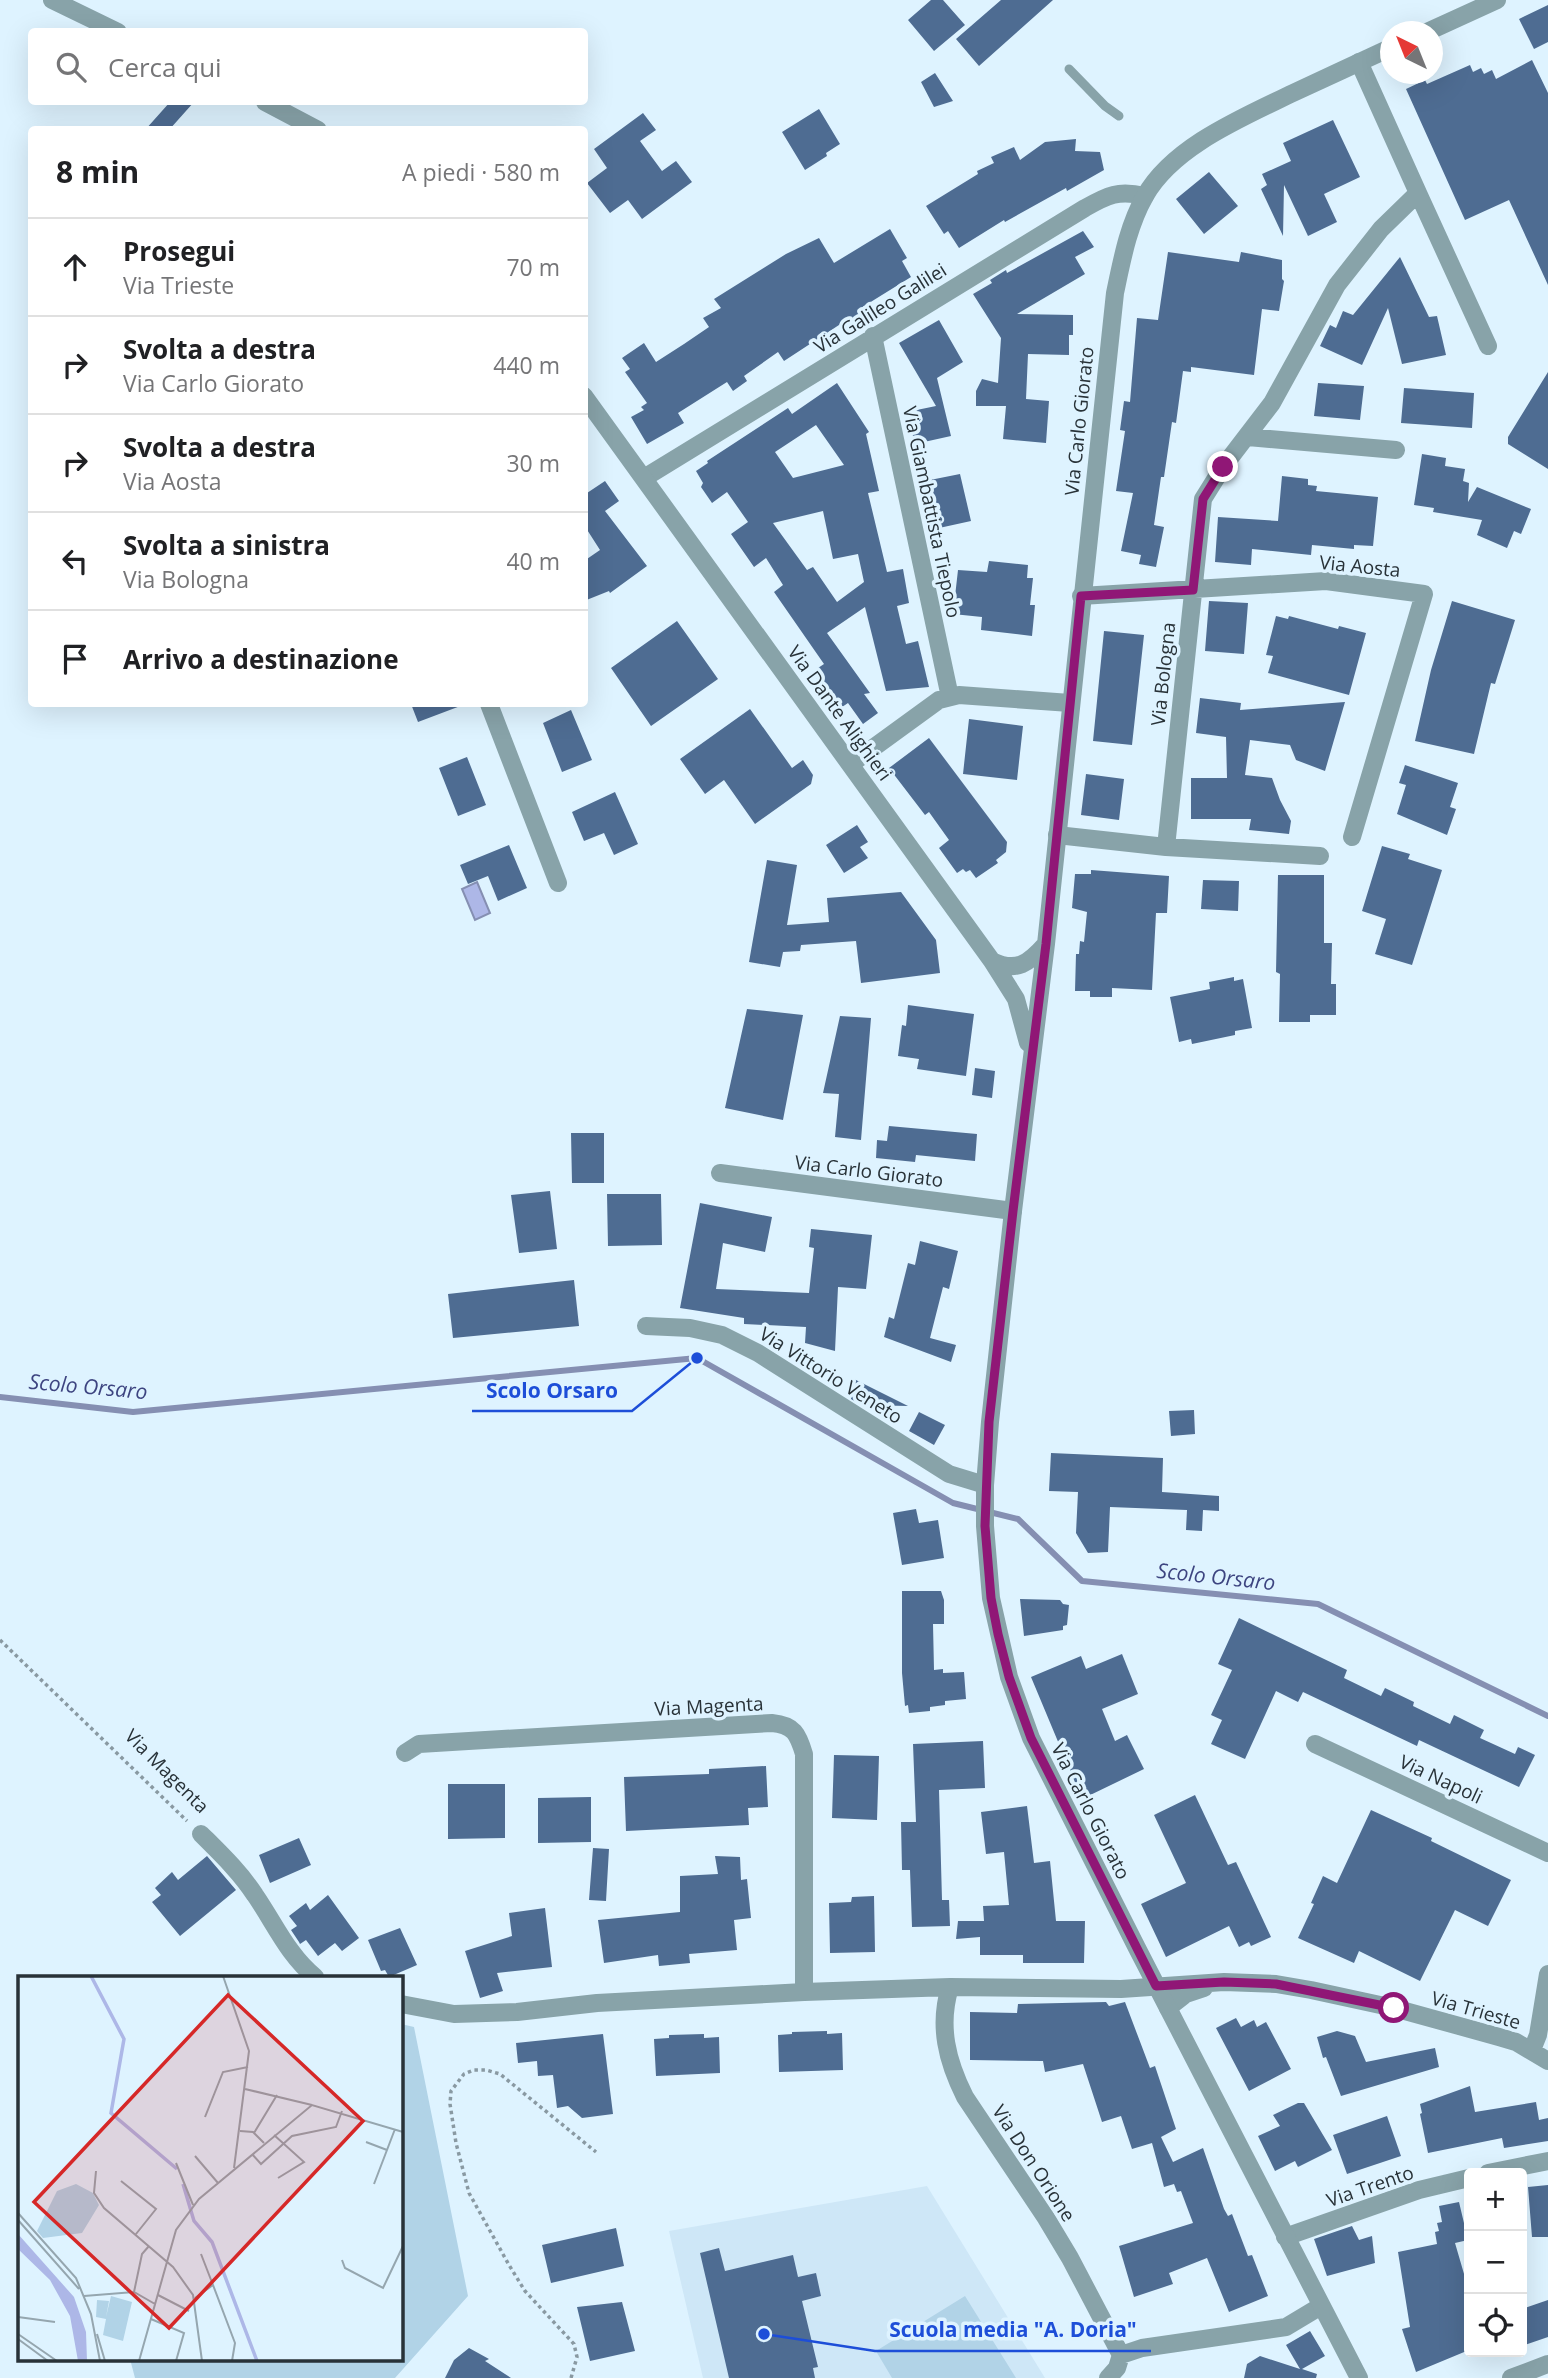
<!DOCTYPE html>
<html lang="it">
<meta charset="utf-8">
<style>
body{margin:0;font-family:"Open Sans",sans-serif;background:#f6f6f6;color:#202124}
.controls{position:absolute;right:21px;bottom:21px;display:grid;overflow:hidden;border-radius:7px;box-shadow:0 7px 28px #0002}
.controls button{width:63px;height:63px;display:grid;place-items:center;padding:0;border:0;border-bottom:2px solid #e0e0e0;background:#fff;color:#202124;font:35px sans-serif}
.compass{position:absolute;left:1380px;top:21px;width:63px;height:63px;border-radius:50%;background:#fff;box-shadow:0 7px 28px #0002;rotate:317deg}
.stop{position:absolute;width:21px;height:21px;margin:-16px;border:5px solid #901776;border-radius:50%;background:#fff}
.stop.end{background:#901776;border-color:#fff;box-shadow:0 2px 7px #0008}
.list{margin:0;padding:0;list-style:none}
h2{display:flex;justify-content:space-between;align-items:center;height:91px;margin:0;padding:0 28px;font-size:30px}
h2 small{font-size:23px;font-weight:400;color:#757577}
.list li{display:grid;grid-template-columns:46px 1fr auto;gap:21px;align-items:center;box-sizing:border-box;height:98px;padding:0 28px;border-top:2px solid #e0e0e0}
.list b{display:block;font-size:26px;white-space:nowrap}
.list p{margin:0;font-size:23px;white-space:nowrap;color:#757577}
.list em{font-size:23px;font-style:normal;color:#757577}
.icon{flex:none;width:38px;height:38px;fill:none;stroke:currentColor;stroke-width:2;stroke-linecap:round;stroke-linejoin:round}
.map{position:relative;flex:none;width:1548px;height:2378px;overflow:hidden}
.search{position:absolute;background:#fff;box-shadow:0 7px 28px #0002;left:28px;top:28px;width:560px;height:77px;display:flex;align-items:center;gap:18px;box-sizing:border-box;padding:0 24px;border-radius:7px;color:#757577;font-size:26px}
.panel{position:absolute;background:#fff;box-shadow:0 7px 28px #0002;left:28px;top:126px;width:560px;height:581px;border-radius:7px}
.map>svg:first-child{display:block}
.built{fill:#cee7f7}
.green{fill:#b1d3e7}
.water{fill:#adb7e7;stroke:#858fb2;stroke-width:2}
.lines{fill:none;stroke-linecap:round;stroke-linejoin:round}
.stream{stroke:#858fb2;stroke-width:6}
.building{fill:#4e6c92;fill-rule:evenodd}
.path{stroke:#8999a2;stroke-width:3.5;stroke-dasharray:3.5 3.5;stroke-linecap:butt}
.service{stroke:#88a3a9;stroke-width:9}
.minor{stroke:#88a3a9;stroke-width:18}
.tertiary{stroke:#88a3a9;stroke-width:18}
.route{stroke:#901776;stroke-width:9}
.labels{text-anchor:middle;stroke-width:7;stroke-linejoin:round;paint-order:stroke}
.street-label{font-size:19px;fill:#283238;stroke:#def3ff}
.water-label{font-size:21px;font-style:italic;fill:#3d4480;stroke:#def3ff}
.inset-river{fill:none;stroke:#adb7e7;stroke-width:3.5}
.inset-road{fill:none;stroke:#95a6af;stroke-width:2}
.view{fill:#d62828;fill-opacity:0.15;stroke:#d62828;stroke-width:3.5}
.inset-edge{fill:none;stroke:#283238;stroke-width:3.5}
.leader{fill:none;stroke:#1d4ed8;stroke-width:2.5}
.callout-dot{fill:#1d4ed8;stroke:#def3ff;stroke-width:2.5}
.callout-label{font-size:21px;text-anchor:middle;font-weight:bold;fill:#1d4ed8;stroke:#def3ff;stroke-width:7;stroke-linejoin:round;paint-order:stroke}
</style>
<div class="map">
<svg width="1548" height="2378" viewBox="0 0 1548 2378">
<rect width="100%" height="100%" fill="#def3ff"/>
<path class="built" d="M927 2186 1045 2378H703L669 2231Z"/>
<path class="green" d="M401 2024 414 2027 468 2296 395 2378H135L130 2359H401Z
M965 2296 1016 2378H892L876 2351Z"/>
<path class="water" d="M477 882 490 913 475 920 462 889Z"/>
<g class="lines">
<path class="stream" d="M0 1397 133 1412 697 1358 953 1503 1018 1519 1082 1581 1318 1604 1548 1716"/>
</g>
<path class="building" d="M931 0H943L965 25 934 51 908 20Z
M1001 0H1053L979 66 956 39Z
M1548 5V42L1534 49 1519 19Z
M1532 60 1548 93V285L1509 200 1465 220 1406 89 1425 80 1427 84 1470 65 1473 72 1481 68 1484 74 1492 70 1496 79Z
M935 73 953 101 934 107 921 82Z
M170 102H194L169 130H145Z
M819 109 840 144 826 153 827 156 805 170 782 132Z
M643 113 656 130 640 141 662 171 676 161 692 182 642 219 628 200 610 213 587 183 607 168 594 149Z
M1333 120 1360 177 1324 194 1337 222 1308 236 1284 185 1283 236 1261 189 1267 185 1262 174 1291 161 1283 143Z
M1076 139 1075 151 1100 152 1104 170 1067 191 1066 188 1005 222 1004 220 959 248 948 231 944 234 926 206 978 174 977 171 994 163 991 157 1014 147 1020 160 1045 142Z
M1209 172 1238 206 1204 234 1176 199Z
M890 229 907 258 902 261 911 277 861 308 864 313 840 327 839 325 784 361 778 352 744 376 747 381 733 391 727 382 678 413 684 423 647 444 631 417 644 410 641 407 647 403 625 372 630 369 622 358 644 343 656 362 684 344 709 327 703 318 721 308 714 299 786 254 819 238 834 263Z
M1083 231 1094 247 1075 257 1085 274 1017 314 1073 315V335H1069V355L1028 354 1026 399 1049 401 1046 443 1003 439 1006 406H976V391L982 379 998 383 1001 338 973 294 992 283 990 280 1006 270 1007 273Z
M1168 252 1239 262 1241 252 1282 260V279L1284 281 1279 311 1262 309 1254 375 1191 367V372L1183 371 1176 423 1172 422 1164 477H1161L1154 525 1164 527 1156 567 1139 564 1141 555 1121 551 1133 493 1116 491 1125 431 1120 430 1124 401 1130 402 1137 318 1158 320Z
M1400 257 1429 317 1437 316 1446 355 1402 364 1388 308 1362 365 1320 346 1330 325 1336 328 1343 311 1353 315Z
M939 320 963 362 937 378 951 436 915 444 907 412 936 406 899 343Z
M1548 372V469L1508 444V437Z
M837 383 869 432 866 434 879 491 868 493 887 572 903 569 909 603 897 606 906 644 918 641 929 687 886 691 865 607 827 633 870 693 864 694 878 713 863 724 848 703 839 709 812 672 824 664 774 592 783 585 766 558 754 567 731 534 748 522 727 492 712 503 701 487 703 483 696 471 708 463 707 461 788 408 792 414ZM816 425 844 465 793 478 775 452ZM823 511 833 559 858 554 864 582 837 602 813 567 807 570 773 523Z
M1318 383 1364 386 1360 420 1314 416Z
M1404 388 1474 393 1472 428 1401 423Z
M1422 454 1446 458 1445 466 1465 469 1463 481 1469 483 1468 502 1477 487 1531 509 1521 534 1514 531 1507 548 1477 535 1482 520 1433 512 1434 508 1414 505Z
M960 474 971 521 930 530 920 482Z
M1282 476 1308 479V485L1317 486 1316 491 1378 497 1373 546 1354 545V549L1312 545 1311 555 1252 549 1251 565 1215 562 1218 517 1278 521Z
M605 481 619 501 605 511 647 566 610 593 609 591 584 601V561L600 550 584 525V495Z
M989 561 1028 565 1027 578H1033L1030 605H1035L1032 636 981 630 982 617 953 614 958 570 987 572Z
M1209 601 1248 603 1244 654 1205 651Z
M1452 601 1515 620 1495 684 1491 683 1474 754 1415 741 1431 670Z
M1276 616 1288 619 1289 616 1338 629 1339 626 1366 633 1349 695 1268 673 1273 656 1266 655Z
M677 621 718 679 651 726 611 668Z
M1104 631 1144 635 1132 745 1093 741Z
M1200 698 1241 703 1240 710 1345 702 1325 771 1296 760 1290 745 1250 740 1245 775 1272 778 1280 800 1291 821 1289 834 1249 830 1251 819H1191V778H1227L1226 737 1196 733Z
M411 704H463V705L418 722Z
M750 709 792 768 803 760 813 775 811 784 755 824 724 780 705 794 680 759Z
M571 710 592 760 562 772 543 723Z
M969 719 1023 726 1017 780 963 774Z
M929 738 1007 842 1006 852 996 860 998 863 976 878 970 870 966 872 963 869 957 873 939 848 949 840 929 812 925 815 889 768Z
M467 757 486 805 458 816 439 768Z
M1405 765 1458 783 1450 807 1456 809 1447 835 1397 814 1406 785 1399 783Z
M1086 774 1124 779 1119 820 1081 815Z
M615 792 638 844 614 855 604 833 584 841 572 812Z
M857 825 868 842 860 847 868 858 844 873 826 845Z
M509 845 527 888 498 901 488 876 468 884 460 865Z
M1382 846 1410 854 1408 859 1442 870 1412 965 1375 954 1386 919 1362 911Z
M767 860 797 865 787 925 829 922 827 898 901 892 936 940 940 973 861 983 856 941 801 945 800 951 783 952 780 967 749 962Z
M1091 870 1169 876 1167 913H1156L1152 990 1112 988V997H1090V991H1075L1076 954H1079L1080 941 1084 942 1087 912 1072 908 1075 874H1091Z
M1278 875H1324V943H1332L1331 984H1336V1015H1310V1022H1279L1280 974 1276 972Z
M1203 880 1239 881 1238 911 1201 909Z
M1234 977V981L1243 979 1252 1028 1235 1031V1035L1192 1044 1191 1039 1179 1042 1170 997 1210 989 1209 982Z
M908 1005 974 1014 966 1076 917 1069 919 1059 898 1056 902 1025 906 1026Z
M747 1009 803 1015 783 1120 725 1108Z
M840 1016 871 1018 861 1140 835 1137 839 1094 823 1093Z
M975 1068 995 1071 992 1098 972 1095Z
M889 1126 977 1134 975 1161 916 1155 915 1162 876 1158 877 1140 887 1141Z
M571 1133H604V1183H572Z
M550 1191 557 1249 519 1253 511 1195Z
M607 1194H661L662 1245 608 1246Z
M700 1203 772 1217 765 1252 723 1243 716 1289 809 1293 814 1248 809 1247 811 1229 872 1235 866 1289 838 1287 835 1351 805 1343 806 1327 744 1324V1318L680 1308Z
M920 1241 958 1251 949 1289 943 1287 930 1338 956 1345 951 1362 884 1337 889 1317 894 1319 908 1263 915 1265Z
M574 1280 579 1326 453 1338 448 1294Z
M852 1378 908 1406 861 1405 851 1399Z
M1194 1410 1195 1434 1171 1436 1169 1411Z
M919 1412 945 1425 934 1445 909 1431Z
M1051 1453 1163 1458 1162 1492 1219 1496V1511L1203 1510 1202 1531 1186 1530 1187 1510 1110 1507 1108 1552 1088 1553 1076 1533 1078 1492 1049 1491Z
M916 1509 919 1523 938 1520 944 1558 902 1565 893 1513Z
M902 1591H941L944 1600V1624H933L934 1670 943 1669V1673L964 1672 966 1699 945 1701V1705L930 1707V1711L909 1713 908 1705 905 1706 902 1673Z
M1020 1599 1060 1600 1063 1604 1069 1605 1067 1625 1063 1626V1630L1024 1636Z
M1239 1618 1347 1670 1344 1678 1381 1696 1385 1688 1414 1702 1413 1706 1450 1724 1454 1715 1484 1730 1480 1738 1515 1754 1518 1747 1535 1755 1519 1787 1419 1740 1417 1746 1303 1692 1298 1702 1276 1691 1245 1759 1211 1744 1222 1720 1211 1715 1232 1670 1218 1664Z
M1122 1654 1138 1694 1102 1709 1115 1741 1127 1735 1144 1769 1082 1799 1031 1677 1081 1656 1086 1669Z
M983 1741 985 1788 939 1790 942 1900H949L950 1926 912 1927 910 1870H902L901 1822H916L913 1744Z
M834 1755 879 1756 877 1820 832 1818Z
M766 1766 768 1807 748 1808 749 1825 626 1831 624 1777 709 1774V1769Z
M448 1784H505V1838L448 1839Z
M1195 1795 1228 1865 1236 1862 1271 1937 1251 1946 1249 1942 1239 1947 1229 1926 1166 1957 1141 1904 1186 1883 1154 1815Z
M591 1797V1842L538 1843V1798Z
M1027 1806 1034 1863 1050 1861 1056 1921H1085L1084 1963H1023V1955H980V1937L956 1939 958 1921H984L983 1906 1009 1905 1004 1852 986 1854 981 1812Z
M1371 1810 1432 1838 1431 1841 1511 1880 1488 1926 1455 1910 1420 1981 1359 1951 1354 1963 1298 1938 1314 1904 1311 1903 1323 1876 1337 1883Z
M299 1838 311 1865 270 1883 259 1855Z
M593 1848 609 1849 606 1901 589 1900Z
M207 1856 236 1890 180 1936 152 1902 161 1895 155 1888 172 1872 178 1880Z
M715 1856 740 1857 741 1880 747 1879 751 1918 734 1920 737 1950 689 1954 690 1963 659 1966 658 1955 604 1963 598 1920 680 1912V1876L718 1874Z
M328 1895 359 1938 342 1951 335 1943 318 1956 306 1940 300 1944 299 1942 291 1930 297 1926 289 1916 306 1903 310 1910Z
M874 1896 875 1952 830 1953 829 1903 851 1902 852 1897Z
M545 1908 552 1967 497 1973 503 1991 480 1998 465 1951 512 1936 509 1913Z
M400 1928 417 1965 389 1977 385 1970 381 1971 368 1940Z
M1106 2002 1109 2006 1125 2002 1150 2068 1155 2066 1176 2129 1161 2137 1173 2162 1203 2148 1224 2209 1228 2216 1232 2214 1248 2256 1252 2255 1268 2296 1229 2312 1207 2258 1169 2273 1173 2284 1134 2297 1119 2246 1193 2223 1181 2191 1177 2192 1174 2184 1164 2187 1152 2143 1132 2149 1121 2116 1102 2122 1083 2064 1045 2072 1043 2061 970 2060V2012L1017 2013 1018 2004Z
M1236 2018 1241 2027 1254 2020 1257 2027 1266 2022 1291 2069 1249 2091 1216 2028Z
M827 2031V2034L842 2033 843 2070 779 2072 778 2035 792 2034V2032Z
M1337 2031 1355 2036 1366 2062 1435 2048 1439 2067 1341 2096 1326 2057 1323 2058 1317 2037Z
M603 2034 613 2114 582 2118 568 2106 557 2108 553 2075 538 2076 537 2061 518 2063 516 2043Z
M704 2034V2038L719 2037 720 2073 656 2076 654 2039 669 2038V2035Z
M1470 2086 1475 2112 1536 2102 1539 2120 1548 2118V2141L1504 2148 1502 2138 1428 2153 1420 2114 1422 2113 1420 2104Z
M1298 2103H1304L1332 2150 1298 2167 1295 2161 1275 2171 1258 2136 1280 2126 1273 2115Z
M1387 2116 1401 2156 1347 2174 1333 2135Z
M1548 2185V2237H1532L1528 2187Z
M1459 2202 1468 2240 1455 2243 1469 2291V2350L1416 2372 1402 2329 1410 2327 1398 2252 1437 2244 1435 2232 1439 2231 1437 2223 1442 2222 1439 2206Z
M1352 2226 1359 2240 1372 2236 1375 2263 1327 2276 1314 2239Z
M616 2228 624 2266 551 2283 542 2245Z
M719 2248 725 2271 793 2255 798 2277 816 2273 821 2296 802 2301 818 2367 813 2368 815 2378H729L700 2253Z
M1548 2300V2337L1522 2346V2309Z
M622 2302 635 2351 590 2361 577 2307Z
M1310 2331 1325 2356 1302 2369 1317 2374 1316 2378H1244L1247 2364 1260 2356 1300 2369 1286 2345Z
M469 2348 489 2359 485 2361 511 2378H445L454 2360Z"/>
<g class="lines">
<path class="path" d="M0 1640 187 1821
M571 2378 577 2357 574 2344 525 2291 509 2265 469 2193 456 2143 450 2104 451 2091 464 2074 474 2070H486L500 2074 596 2152"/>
<path class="service" d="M1069 69 1105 106 1119 116"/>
<path class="minor" d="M1418 193 1488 346
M873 336 950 697
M1248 437 1396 450
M644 478 1085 208C1108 195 1118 190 1145 196
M1081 596 1326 581 1424 594 1352 837
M489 704 558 883
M851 764 939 700 959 695 1070 703
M1057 835 1166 847 1203 499 1223 467 1272 403 1337 285 1381 229 1418 193 1359 62
M1166 847 1320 856
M720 1173 1013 1211
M646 1326 690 1328 722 1335 758 1353 949 1474 985 1485
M1315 1744 1548 1853
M405 1753 419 1744 772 1723C794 1725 798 1734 804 1754V1992
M201 1834C221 1854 240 1872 255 1895 275 1924 288 1955 315 1977
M950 1987C938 2026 947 2061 965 2097L1046 2218 1070 2258 1121 2355
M401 2004 454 2014 517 2012 597 2003 804 1992 950 1987 1121 1989 1224 1982 1276 1984 1311 1990 1394 2008 1499 2037 1516 2042 1548 2061
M1168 2008 1186 1994 1204 1988
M1532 2050 1538 2035 1548 1974
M1488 2173 1548 2161
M1285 2237 1419 2190 1469 2178
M1121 2355 1142 2348 1286 2327 1321 2306
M1108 2378 1117 2368 1121 2355
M1511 2378 1548 2364"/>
<path class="tertiary" d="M52 0 118 32
M1427 32 1497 0
M265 102 318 130
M584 396 992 961 1016 999 1028 1043
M992 961C1017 973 1029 963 1046 944
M1359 2378 1137 1948 1031 1738 1009 1677 991 1598 985 1526V1485L990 1422 1013 1211 1046 944 1115 293C1122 260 1128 226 1145 196 1173 146 1244 117 1293 93 1325 78 1358 63 1390 48"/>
</g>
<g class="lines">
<path class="route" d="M1223 467 1203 499 1193 590 1081 596 1046 944 1013 1211 989 1422 985 1526 991 1598 998 1634 1009 1677 1031 1738 1156 1986 1224 1982 1276 1984 1394 2008"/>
</g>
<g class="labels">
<g class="street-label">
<text transform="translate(880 308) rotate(-32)" y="7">Via Galileo Galilei</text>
<text transform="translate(1079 421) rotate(-84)" y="7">Via Carlo Giorato</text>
<text transform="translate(932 512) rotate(78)" y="7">Via Giambattista Tiepolo</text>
<text transform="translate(1360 566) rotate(6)" y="7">Via Aosta</text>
<text transform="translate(1163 674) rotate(-84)" y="7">Via Bologna</text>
<text transform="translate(840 713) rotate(54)" y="7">Via Dante Alighieri</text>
<text transform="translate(869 1171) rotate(7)" y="7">Via Carlo Giorato</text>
<text transform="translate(831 1375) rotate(32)" y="7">Via Vittorio Veneto</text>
<text transform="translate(709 1706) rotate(-3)" y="7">Via Magenta</text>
<text transform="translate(167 1771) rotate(45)" y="7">Via Magenta</text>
<text transform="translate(1441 1779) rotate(25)" y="7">Via Napoli</text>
<text transform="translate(1091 1811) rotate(63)" y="7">Via Carlo Giorato</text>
<text transform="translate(1476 2010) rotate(16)" y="7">Via Trieste</text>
<text transform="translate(1034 2163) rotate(57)" y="7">Via Don Orione</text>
<text transform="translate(1370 2186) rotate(-19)" y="7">Via Trento</text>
</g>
<g class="water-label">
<text transform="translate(88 1387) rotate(5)" y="7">Scolo Orsaro</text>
<text transform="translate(1216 1577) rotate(6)" y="7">Scolo Orsaro</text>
</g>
</g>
<g transform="translate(18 1976)">
<rect width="385" height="385" fill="#def3ff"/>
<path d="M58 208 75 217 81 229 64 257 25 262 19 255 39 215ZM93 320 114 326 105 365 85 359 88 343 78 341 79 324 91 325 88 341Z" fill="#b1d3e7"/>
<path d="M0 258 56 321 68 356 69 385H60L52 340 32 304 0 273Z" fill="#adb7e7"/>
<path class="inset-river" d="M73 0 106 63 93 137 159 193M165 208 176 245 194 266 239 385"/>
<path class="inset-road" d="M205 0 231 75 216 192M227 113 294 129M187 141 205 96 230 91M222 155 235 156 246 167M236 157 259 119M256 159 286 186 260 202M348 166 369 174M234 178 243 188 274 160 318 151 324 135M177 180 200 207M158 187 175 229M78 195 76 217 86 232 155 291 175 319 184 385M103 205 138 233 118 258M356 208 377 153M0 237 58 302 73 338 82 385M0 244 61 313M183 278 195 309M324 284 327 292 365 312 385 270M116 316 124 278 131 270M140 319 171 335M66 320 116 316 137 328M177 322 195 309 217 367 214 385M0 341 37 346M133 343 166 357 158 385M0 358 39 385M79 358 87 385M0 363 30 385M121 385 158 254 181 223 294 129 385 156"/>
<path class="view" d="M210 19 345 145 151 352 16 226Z"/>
<rect width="385" height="385" class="inset-edge"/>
</g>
<path class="leader" d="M697 1358L632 1411H472M764 2334L875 2351H1151"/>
<g class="callout-dot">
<circle cx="697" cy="1358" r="7"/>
<circle cx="764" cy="2334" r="7"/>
</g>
<g class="callout-label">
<text x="552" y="1398">Scolo Orsaro</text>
<text x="1013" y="2337">Scuola media "A. Doria"</text>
</g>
</svg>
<div class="controls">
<button>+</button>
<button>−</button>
<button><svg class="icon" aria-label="locate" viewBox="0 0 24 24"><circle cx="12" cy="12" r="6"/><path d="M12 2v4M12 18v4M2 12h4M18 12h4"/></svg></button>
</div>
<svg class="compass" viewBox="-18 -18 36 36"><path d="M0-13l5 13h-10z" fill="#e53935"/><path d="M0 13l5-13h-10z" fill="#757577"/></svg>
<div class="stop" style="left:1394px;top:2008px"></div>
<div class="stop end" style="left:1223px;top:467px"></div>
<div class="search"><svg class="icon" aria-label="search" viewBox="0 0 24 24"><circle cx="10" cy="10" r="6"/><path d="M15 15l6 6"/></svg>Cerca qui</div>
<section class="panel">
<h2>8 min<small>A piedi · 580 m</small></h2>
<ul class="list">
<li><svg class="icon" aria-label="ahead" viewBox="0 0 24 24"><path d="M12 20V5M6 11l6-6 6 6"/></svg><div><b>Prosegui</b><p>Via Trieste</p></div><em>70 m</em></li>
<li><svg class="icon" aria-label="right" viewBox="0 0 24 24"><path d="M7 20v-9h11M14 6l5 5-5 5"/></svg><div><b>Svolta a destra</b><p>Via Carlo Giorato</p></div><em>440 m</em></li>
<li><svg class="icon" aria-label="right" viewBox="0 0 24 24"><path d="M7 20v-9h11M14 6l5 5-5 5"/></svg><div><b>Svolta a destra</b><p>Via Aosta</p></div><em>30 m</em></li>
<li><svg class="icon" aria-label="left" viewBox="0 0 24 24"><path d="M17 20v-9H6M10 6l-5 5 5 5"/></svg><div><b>Svolta a sinistra</b><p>Via Bologna</p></div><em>40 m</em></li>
<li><svg class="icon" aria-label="arrive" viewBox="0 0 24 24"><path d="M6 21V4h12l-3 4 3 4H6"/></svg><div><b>Arrivo a destinazione</b></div></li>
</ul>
</section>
</div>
